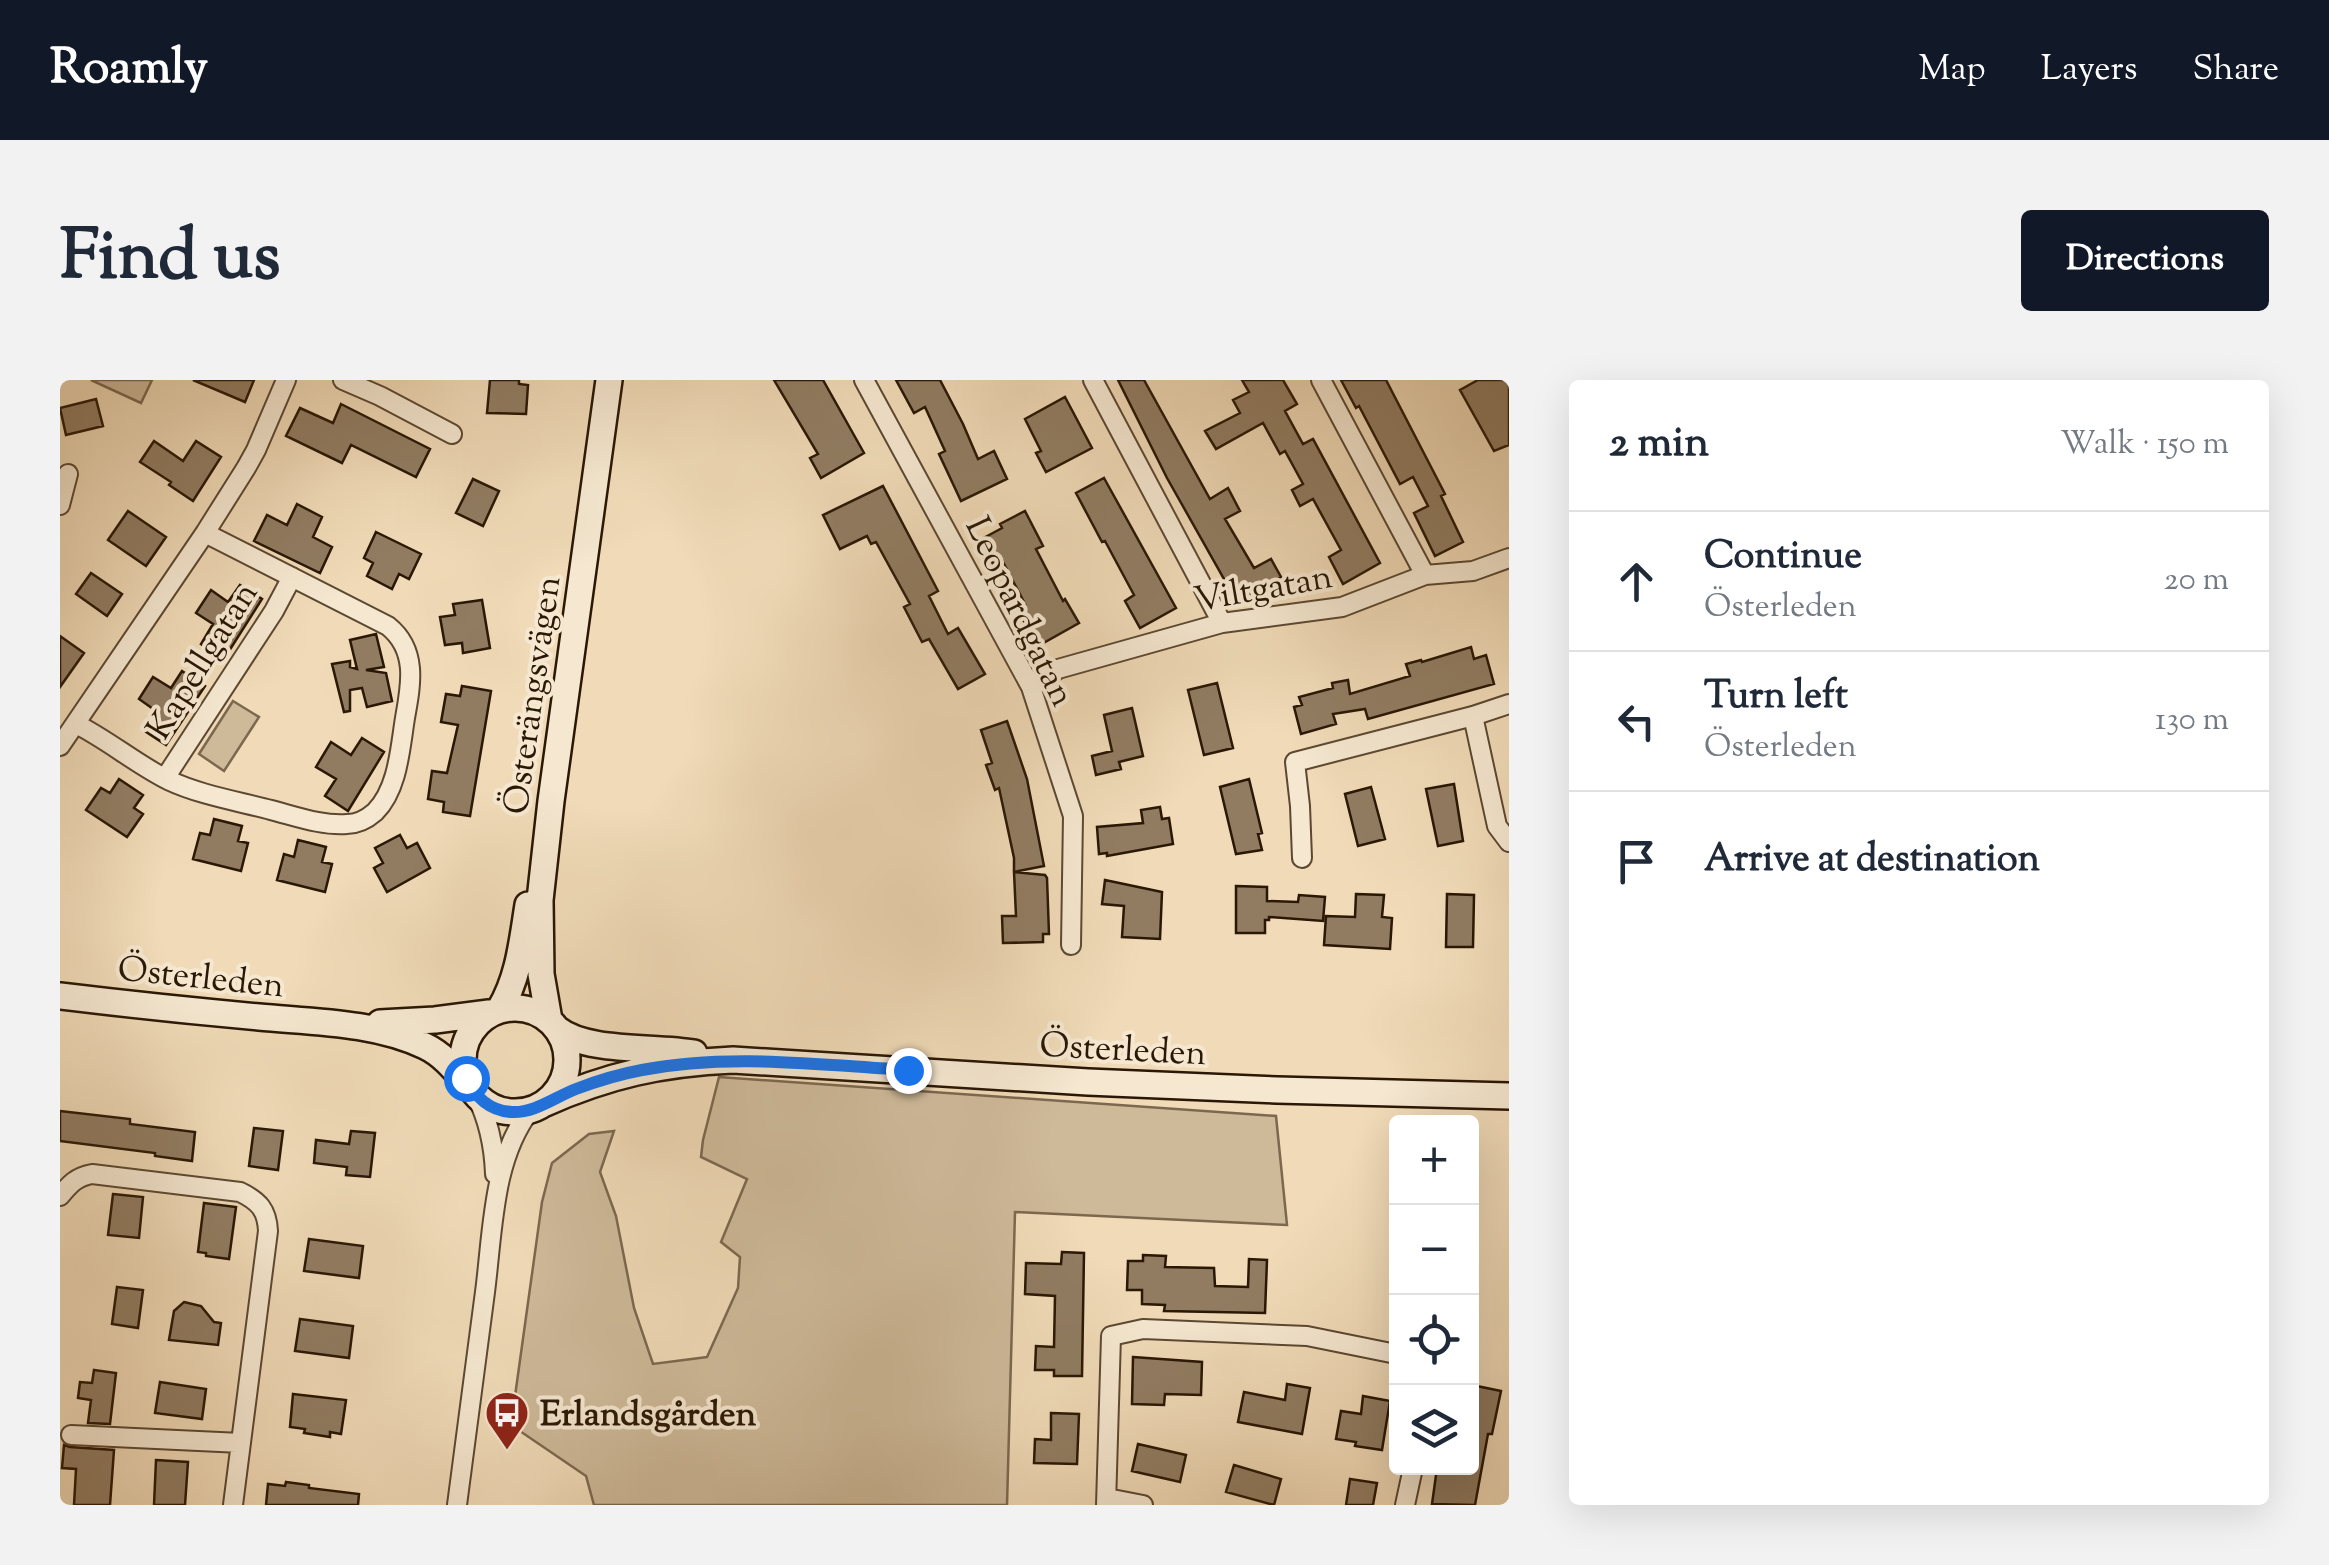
<!DOCTYPE html>
<meta charset="utf-8">
<style>
body{margin:0;font-family:"Sorts Mill Goudy",serif;background:#f2f2f3;color:#1f2937}
.controls{position:absolute;right:30px;bottom:30px;display:grid;overflow:hidden;border-radius:10px;box-shadow:0 10px 40px #0002}
.controls button{width:90px;height:90px;display:grid;place-items:center;padding:0;border:0;border-bottom:2px solid #e0e1e3;background:#fff;color:#1f2937;font:50px sans-serif}
.stop{position:absolute;width:30px;height:30px;margin:-22px;border:8px solid #1a73e8;border-radius:50%;background:#fff}
.stop.end{background:#1a73e8;border-color:#fff;box-shadow:0 2px 10px #0008}
.list{margin:0;padding:0;list-style:none}
h2{display:flex;justify-content:space-between;align-items:center;height:130px;margin:0;padding:0 40px;font-size:42px}
h2 small{font-size:32px;font-weight:400;color:#747a83}
.list li{display:grid;grid-template-columns:65px 1fr auto;gap:30px;align-items:center;box-sizing:border-box;height:140px;padding:0 40px;border-top:2px solid #e0e1e3}
.list b{display:block;font-size:38px;white-space:nowrap}
.list p{margin:0;font-size:32px;white-space:nowrap;color:#747a83}
.list em{font-size:32px;font-style:normal;color:#747a83}
.icon{flex:none;width:55px;height:55px;fill:none;stroke:currentColor;stroke-width:2;stroke-linecap:round;stroke-linejoin:round}
.map{position:relative;flex:none;width:1449px;height:1125px;overflow:hidden;border-radius:10px}
header{display:flex;align-items:center;gap:60px;box-sizing:border-box;height:140px;padding:0 50px;background:#111827;color:#fff}
header strong{font-size:48px}
nav{display:flex;gap:55px;margin-inline-start:auto;font-size:35px}
.intro{display:flex;align-items:center;justify-content:space-between;box-sizing:border-box;height:240px;padding:0 60px}
h1{margin:0;font-size:70px}
.button{padding:25px 45px;border-radius:10px;background:#111827;color:#fff;font-size:35px;font-weight:700}
main{display:flex;gap:60px;padding:0 60px}
aside{flex:1;background:#fff;border-radius:10px;box-shadow:0 10px 40px #0002}
.map>svg:first-child{display:block}
.green{fill:#ceb999;stroke:#7c684f;stroke-width:2.5}
.building{fill:#917c62;stroke:#2a1705;stroke-width:2.5}
.lines{fill:none;stroke-linecap:round;stroke-linejoin:round}
.street-casing{stroke:#5c4832;stroke-width:22}
.secondary-casing{stroke:#2a1705;stroke-width:30}
.street{stroke:#f5e7d0;stroke-width:18}
.secondary{stroke:#f5e7d0;stroke-width:25}
.route{stroke:#1a73e8;stroke-width:12}
.labels{text-anchor:middle;stroke-width:8;stroke-linejoin:round;paint-order:stroke}
.street-label{font-size:35px;fill:#2a1705;stroke:#f5e7d0}
.poi-label{font-size:35px;font-weight:bold;fill:#2a1705;stroke:#f5e7d0;text-anchor:start}
</style>
<header>
<strong>Roamly</strong>
<nav><a>Map</a><a>Layers</a><a>Share</a></nav>
</header>
<div class="intro"><h1>Find us</h1><a class="button">Directions</a></div>
<main>
<div class="map">
<svg width="1449" height="1125" viewBox="0 0 1449 1125">
<rect width="100%" height="100%" fill="#f0dab7"/>
<filter id="stains"><feTurbulence type="fractalNoise" baseFrequency=".002" numOctaves="4"/><feColorMatrix values="0 0 0 0 .2 0 0 0 0 .09 0 0 0 0 .02 0 0 0 .5 -.17"/></filter>
<radialGradient id="worn" r=".72"><stop offset=".6" stop-color="#630" stop-opacity="0"/><stop offset="1" stop-color="#630" stop-opacity=".3"/></radialGradient>
<path class="green" d="M31 0H92L81 23Z
M173 321 199 337 164 391 139 374Z
M659 697 1216 736 1227 845 955 832 947 1125H534L526 1096 451 1045 482 822 492 783 529 754 554 751 540 792 556 836 574 928 593 984 647 977 678 908 680 877 661 862 687 799 641 777 643 760Z"/>
<path class="building" d="M133 0H194L185 22Z
M430 0H459V4L468 5 466 34 427 33Z
M714 0H763L804 73 761 98 750 78 758 74Z
M836 0H880L903 44 918 79 934 71 947 99 901 121 879 74 885 71 865 27 854 33Z
M1058 0H1084L1150 119 1168 108 1180 131 1165 139 1194 188 1211 179 1221 197 1177 222 1107 98Z
M1182 0H1223L1237 24 1225 31 1243 64 1253 59 1320 183 1283 204 1269 177 1281 170 1253 119 1240 126 1232 110 1243 104 1225 71 1220 74 1203 43 1156 69 1145 51 1180 33 1173 20 1189 12Z
M1281 0H1326L1385 114 1381 116 1403 162 1375 176 1354 133 1368 126 1353 97 1340 104 1299 26 1296 28Z
M1418 0H1449V65L1434 71 1400 10Z
M1005 17 1032 68 986 92 976 73 981 71 965 39Z
M36 19 43 46 6 55 0 28Z
M281 24 370 69 356 97 291 65 282 83 226 56 240 28 273 43Z
M94 61 123 81 136 61 161 77 133 121 109 105 111 102 80 82Z
M1044 98 1116 228 1080 248 1065 221 1074 215 1045 161 1042 162 1016 113Z
M413 99 439 111 423 146 396 133Z
M823 106 878 211 869 216 888 254 898 248 925 294 898 309 869 259 862 262 844 227 850 224 816 162 811 164 807 156 780 169 763 135Z
M237 124 262 137 253 157 272 167 260 193 194 161 207 135 227 145Z
M68 131 106 157 86 186 48 160Z
M965 131 983 166 976 169 1003 221 1005 219 1019 243 978 266 957 229 965 224 942 180 933 184 920 160 942 148 940 144Z
M316 152 361 174 349 199 339 194 332 209 307 196 313 183 304 178Z
M31 193 62 214 47 236 16 214Z
M180 205 202 219 164 279 141 264 153 244 136 233 151 210 168 222Z
M422 220 430 268 403 273 402 263 385 265 380 237 395 235 393 224Z
M316 254 324 287 306 290 326 293 332 321 307 327 302 308 290 310V331L284 332 272 284 290 281V287L297 289 290 260Z
M0 256 24 273 0 307Z
M1411 267 1414 279 1426 275 1434 304 1308 339 1305 329 1273 334 1276 344 1241 354 1234 327 1242 325 1239 317 1273 308 1272 303 1288 300 1290 314 1350 296 1346 284 1361 280 1362 282Z
M122 291 145 306 106 365 83 350 96 331 79 319 93 297 111 308Z
M1157 303 1173 368 1144 375 1128 310Z
M402 306 431 311 410 436 383 432 384 422 368 419 372 391 387 393 398 345 381 342 386 314 400 316Z
M1072 328 1083 376 1059 382 1061 389 1036 395 1032 376 1052 371 1044 335Z
M947 341 967 399 984 486 954 492V478L939 408 935 410 926 385 932 383 921 350Z
M302 358 324 372 288 431 265 416 276 399 256 387 271 362 291 375Z
M59 399 83 415 74 428 83 434 67 457 26 430 41 408 50 413Z
M1189 399 1202 453 1198 454 1202 470 1176 474 1160 407Z
M1394 404 1403 461 1378 466 1366 409Z
M1311 407 1325 459 1298 466 1285 414Z
M1100 427 1102 439 1109 438 1113 464 1047 476V473L1039 474 1037 447 1083 443 1081 430Z
M154 439 182 446 178 461 188 463 181 491 133 479 140 453 150 455Z
M340 455 347 468 357 463 370 488 327 512 314 488 323 483 315 468Z
M238 460 266 467 262 482 272 484 265 512 217 500 224 474 234 477Z
M954 492 985 495 987 498 989 554H983V562L943 563 942 536H956Z
M1045 500 1102 512 1100 559 1062 557 1064 526 1042 524Z
M1176 506 1207 507V521L1238 522 1239 515 1265 517 1263 541 1209 537V540H1205V553H1176Z
M1296 514 1324 515 1322 537 1332 538 1330 569 1264 565 1266 536 1295 537Z
M1387 514 1414 515 1413 567H1386Z
M0 731 70 739V744L135 752 132 781 95 776V773L0 761Z
M194 748 223 751 218 790 189 786Z
M291 751 315 753 310 797 286 795 287 787 254 783 256 760 289 764Z
M53 814 83 817 79 858 48 855Z
M144 823 176 827 169 879 146 876V873L138 872Z
M249 859 303 866 299 898 244 891Z
M1002 872 1024 873 1022 996H994V990H975L976 966 994 967 995 916 965 914 966 883 1001 884Z
M1083 875 1106 876 1105 887 1154 888 1155 906 1188 907 1189 879 1207 880 1205 933 1104 931 1105 925 1082 924V910H1067L1068 881H1083Z
M57 907 83 910 78 948 52 944Z
M124 922 141 926 154 942 161 943 158 965 109 960 114 931Z
M240 939 293 946 289 978 235 971Z
M1073 977 1142 982 1141 1015 1105 1014 1104 1025 1072 1024Z
M34 990 56 993 50 1044 28 1043 31 1020 18 1018 20 1002 32 1003Z
M100 1002 146 1009 142 1039 95 1033Z
M1227 1004 1250 1008 1242 1054 1178 1042 1184 1012 1225 1020Z
M1412 1005 1441 1011 1432 1054H1428L1415 1125 1372 1124 1377 1088H1412Z
M233 1014 286 1020 281 1054 270 1052V1057L244 1053 245 1049 230 1047Z
M1303 1016 1330 1021 1322 1070 1295 1066 1296 1062 1276 1059 1281 1031 1301 1034Z
M991 1033 1019 1034 1017 1084 974 1083 975 1059 991 1060Z
M1078 1064 1126 1075 1120 1102 1072 1091Z
M4 1065 10 1067 54 1070 50 1125H14L16 1089 2 1088Z
M96 1080 128 1082 125 1125H94Z
M1174 1085 1221 1099 1214 1125 1166 1112Z
M1290 1099 1317 1103 1313 1125H1286Z
M226 1102 249 1105V1108L299 1114 298 1125H206L208 1104 225 1106Z"/>
<g class="lines">
<defs>
<path id="street" d="M283 0 320 16 392 54
M804 0 971 307 1013 436 1011 565
M1033 0 1162 243
M1261 0 1365 195
M0 125 8 94
M971 307 998 289 1162 243 1282 227 1365 195 1413 191 1449 178
M1413 336 1437 446 1449 462
M16 344C48 360 76 384 108 400 140 415 177 421 211 430 235 436 262 446 287 444 297 444 307 439 315 432 338 409 340 369 345 338 351 305 358 270 328 246L145 153
M0 366 145 153 186 88 196 70 226 0
M105 398 214 231 232 197
M1242 478 1240 426 1235 382 1413 336 1449 324
M416 715C429 741 434 765 435 794
M0 816C10 804 16 797 32 794L180 812C199 821 207 830 208 851L173 1125
M11 1055 181 1063
M1047 1118 1083 1125
M397 1125C407 1054 415 983 425 912 433 851 432 779 471 729
M1046 1125 1051 956 1083 949 1247 956 1336 974
M1345 1125 1353 1088"/>
<path id="secondary" d="M0 616C66 624 132 631 199 637 253 642 315 642 365 666 384 675 396 691 410 707
M403 680a52 52 0 1 1 104 0a52 52 0 1 1-104 0Z
M440 629C459 597 462 562 468 525
M489 640 481 594 480 520 491 421 549 0
M320 643 375 640 429 633
M497 649C527 673 594 666 634 673
M483 724C548 695 602 683 673 680L1028 702 1217 710 1449 716"/>
</defs>
<use href="#street" class="street-casing"/>
<use href="#secondary" class="secondary-casing"/>
<use href="#street" class="street"/>
<use href="#secondary" class="secondary"/>
</g>
<g class="lines">
<path class="route" d="M406 698C415 717 430 731 452 732 475 733 495 717 516 709 537 701 560 694 582 690 670 673 759 685 848 690"/>
</g>
<defs>
<symbol id="bus-pin" viewBox="-11 -11 22 30"><path d="M0 17L-7.5 6A9.5 9.5 0 1 1 7.5 6Z" fill="#8f2418" stroke="#f5e7d0"/><path d="M-5-6H5V4H4V6H2V4H-2V6H-4V4H-5ZM-3.5-4V0h7V-4ZM-3.5 1.2v1.5H-2V1.2ZM2 1.2v1.5H3.5V1.2Z" fill="#fff"/></symbol>
</defs>
<g fill-rule="evenodd">
<use href="#bus-pin" x="422" y="1008" width="50" height="68"/>
</g>
<g class="labels">
<g class="street-label">
<text transform="translate(1203 207) rotate(-10)" y="12">Viltgatan</text>
<text transform="translate(961 231) rotate(64)" y="12">Leopardgatan</text>
<text transform="translate(141 280) rotate(-58)" y="12">Kapellgatan</text>
<text transform="translate(471 315) rotate(-82)" y="12">Österängsvägen</text>
<text transform="translate(141 596) rotate(6)" y="12">Österleden</text>
<text transform="translate(1063 668) rotate(3)" y="12">Österleden</text>
</g>
<g class="poi-label">
<text x="480" y="1045">Erlandsgården</text>
</g>
</g>
<rect width="100%" height="100%" filter="url(#stains)"/>
<rect width="100%" height="100%" fill="url(#worn)"/>
</svg>
<div class="controls">
<button>+</button>
<button>−</button>
<button><svg class="icon" aria-label="locate" viewBox="0 0 24 24"><circle cx="12" cy="12" r="6"/><path d="M12 2v4M12 18v4M2 12h4M18 12h4"/></svg></button>
<button><svg class="icon" aria-label="layers" viewBox="0 0 24 24"><path d="M12 4l9 5-9 5-9-5zM3 14l9 5 9-5"/></svg></button>
</div>
<div class="stop" style="left:406px;top:698px"></div>
<div class="stop end" style="left:848px;top:690px"></div>
</div>
<aside>
<h2>2 min<small>Walk · 150 m</small></h2>
<ul class="list">
<li><svg class="icon" aria-label="ahead" viewBox="0 0 24 24"><path d="M12 20V5M6 11l6-6 6 6"/></svg><div><b>Continue</b><p>Österleden</p></div><em>20 m</em></li>
<li><svg class="icon" aria-label="left" viewBox="0 0 24 24"><path d="M17 20v-9H6M10 6l-5 5 5 5"/></svg><div><b>Turn left</b><p>Österleden</p></div><em>130 m</em></li>
<li><svg class="icon" aria-label="arrive" viewBox="0 0 24 24"><path d="M6 21V4h12l-3 4 3 4H6"/></svg><div><b>Arrive at destination</b></div></li>
</ul>
</aside>
</main>
